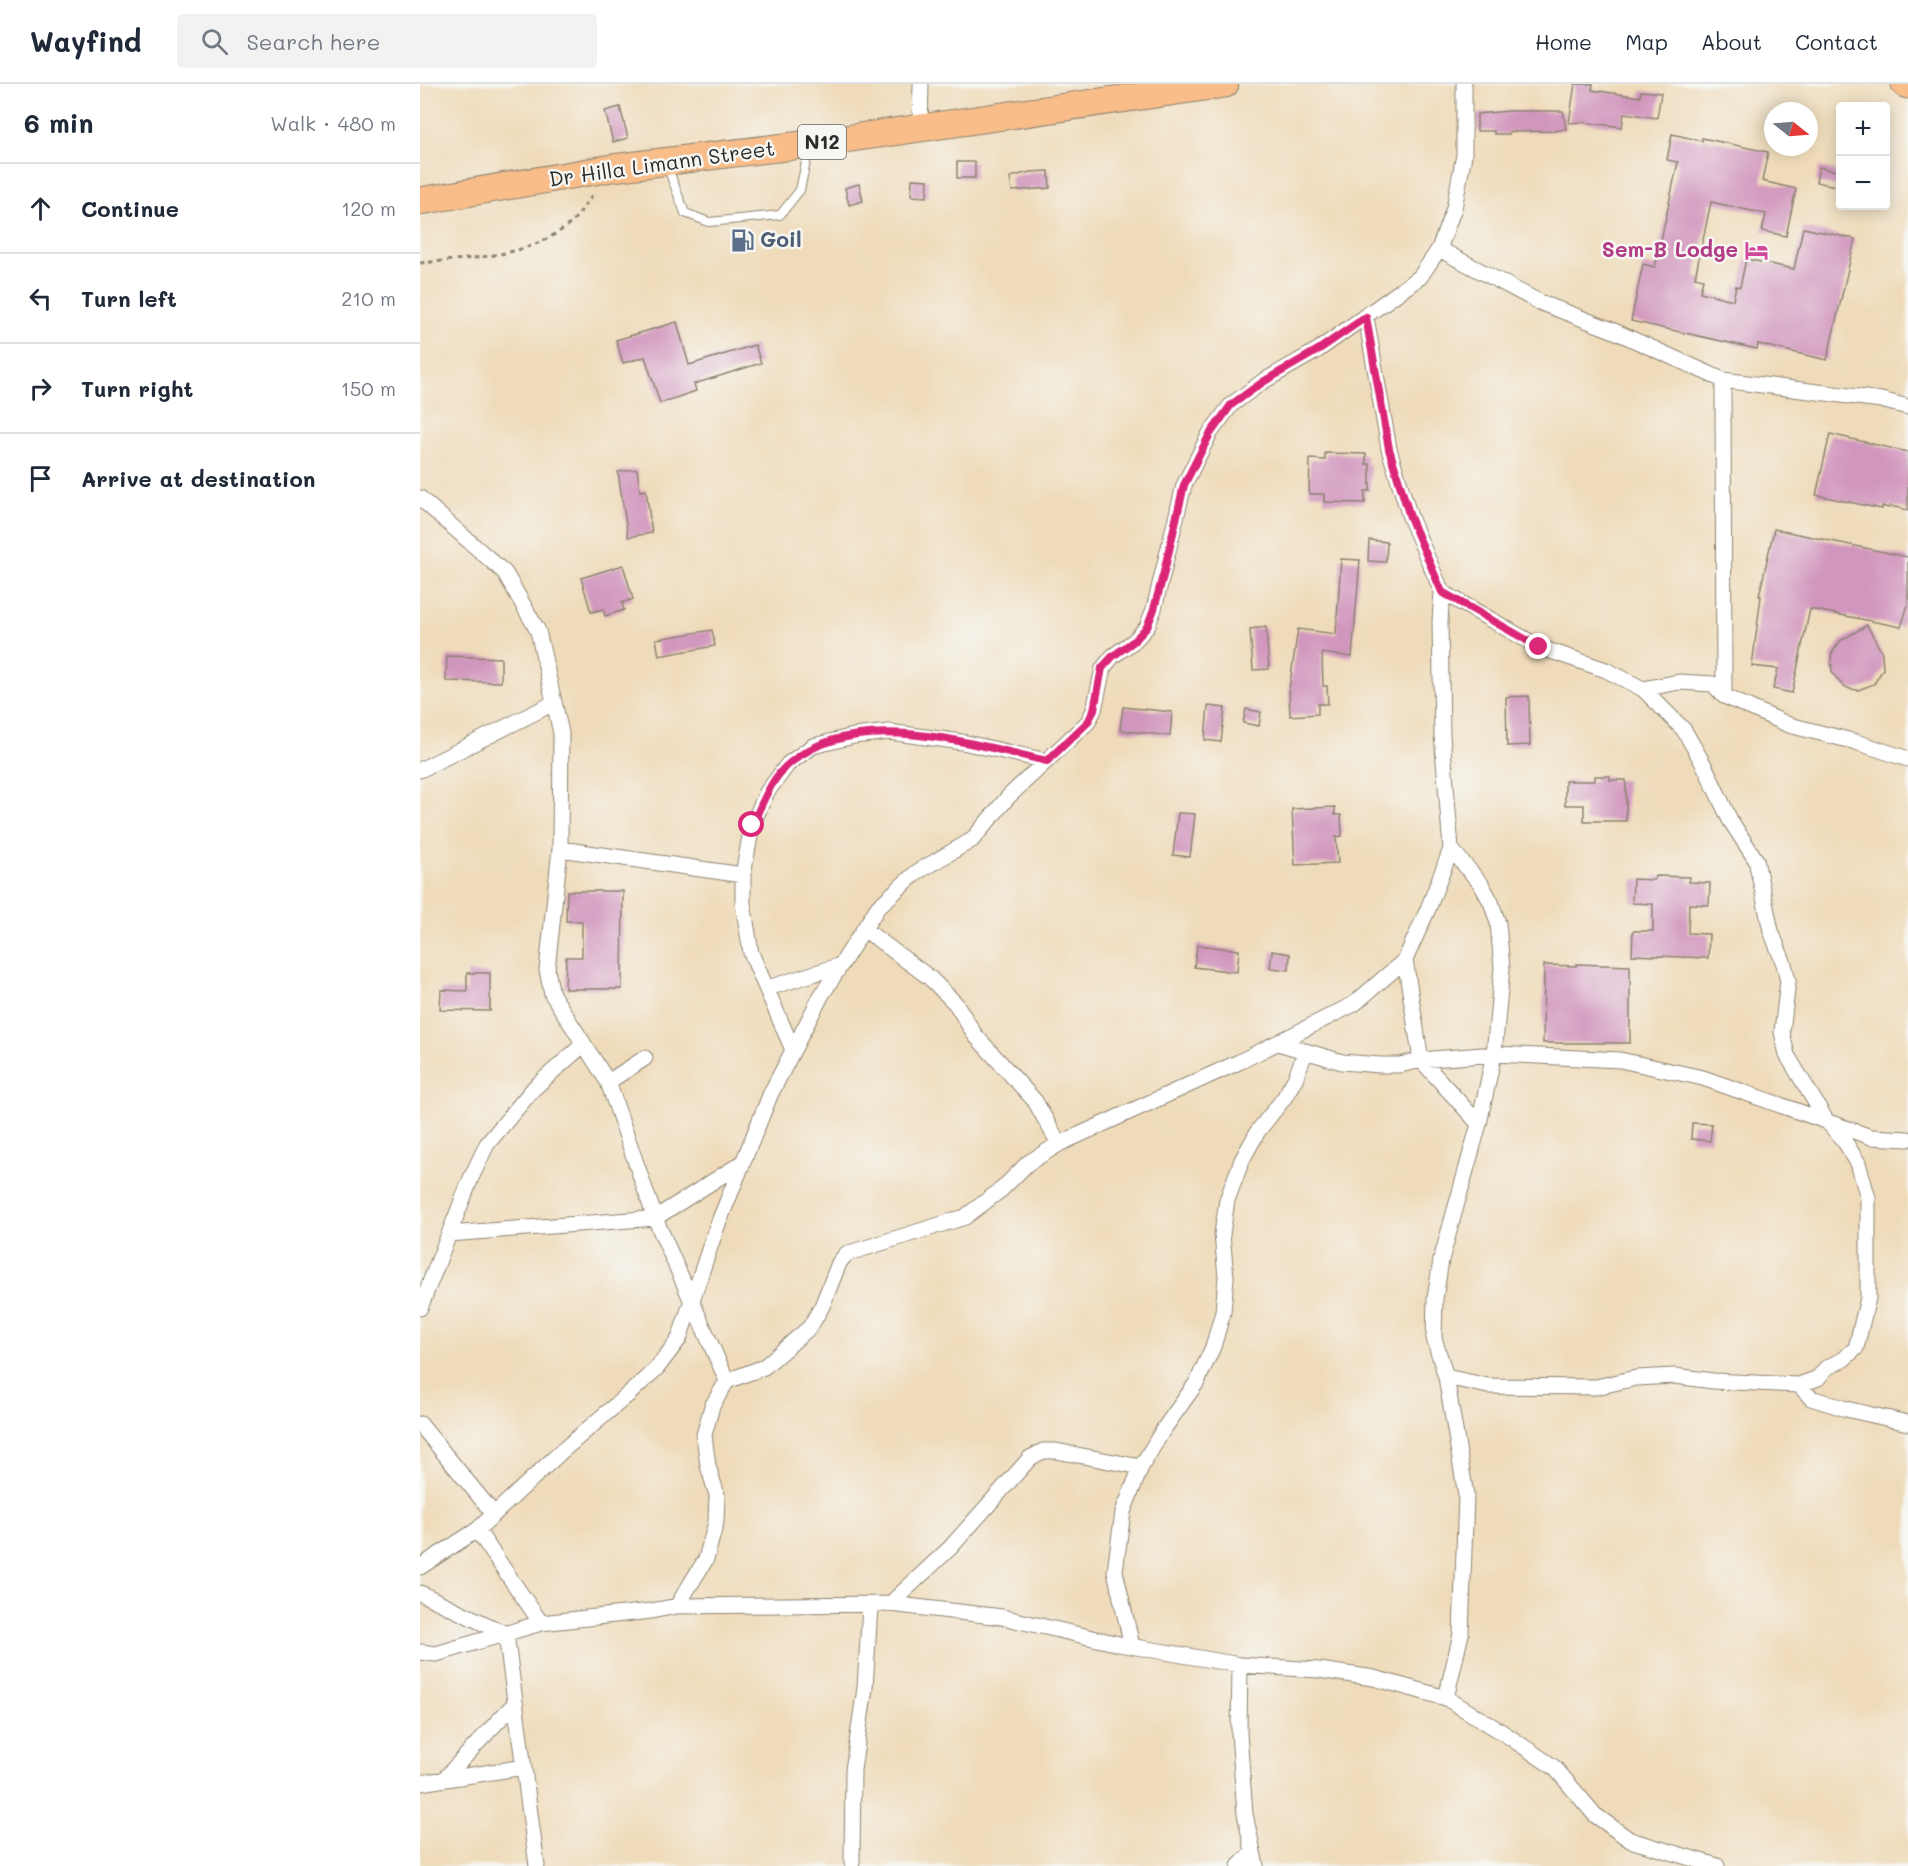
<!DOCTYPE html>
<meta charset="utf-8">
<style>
body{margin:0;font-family:Mali,sans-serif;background:#f2f2f3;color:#1f2937}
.controls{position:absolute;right:18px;top:18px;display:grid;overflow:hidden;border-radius:6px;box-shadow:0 3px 15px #0003}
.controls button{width:54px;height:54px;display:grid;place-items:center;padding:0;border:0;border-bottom:2px solid #e0e1e3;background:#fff;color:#1f2937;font:30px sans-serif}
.compass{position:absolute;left:1344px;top:18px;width:54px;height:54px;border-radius:50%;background:#fff;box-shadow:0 3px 15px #0003;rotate:107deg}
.stop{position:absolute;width:18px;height:18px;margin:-14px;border:4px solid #db2777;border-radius:50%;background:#fff}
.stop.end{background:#db2777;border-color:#fff;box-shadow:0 2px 6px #0008}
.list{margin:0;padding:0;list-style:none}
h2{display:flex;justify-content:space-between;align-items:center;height:78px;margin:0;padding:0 24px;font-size:26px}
h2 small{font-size:20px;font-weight:400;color:#747a83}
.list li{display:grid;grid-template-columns:39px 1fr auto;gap:18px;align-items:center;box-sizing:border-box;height:90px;padding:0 24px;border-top:2px solid #e0e1e3}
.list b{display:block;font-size:22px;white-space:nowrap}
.list em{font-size:20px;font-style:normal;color:#747a83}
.icon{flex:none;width:33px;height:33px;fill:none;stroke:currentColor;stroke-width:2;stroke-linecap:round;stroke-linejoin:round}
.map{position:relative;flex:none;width:1488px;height:1782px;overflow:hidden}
header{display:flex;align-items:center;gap:36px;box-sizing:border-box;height:84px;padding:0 30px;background:#fff;border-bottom:2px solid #e0e1e3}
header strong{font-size:28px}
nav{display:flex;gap:33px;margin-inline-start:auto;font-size:21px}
.search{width:420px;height:54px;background:#f2f2f3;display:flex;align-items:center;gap:15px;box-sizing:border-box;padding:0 21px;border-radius:6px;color:#747a83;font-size:22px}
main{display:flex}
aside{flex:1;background:#fff}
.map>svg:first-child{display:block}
.building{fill:#d196bd}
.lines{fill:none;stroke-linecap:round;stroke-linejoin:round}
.lane-casing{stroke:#8d8372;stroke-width:10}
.street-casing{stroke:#8d8372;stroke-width:17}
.highway-casing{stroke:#8d8372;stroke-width:29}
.path{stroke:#8d8372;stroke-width:3;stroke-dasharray:4.5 4.5;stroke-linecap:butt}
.lane{stroke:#fff;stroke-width:8}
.street{stroke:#fff;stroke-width:15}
.highway{stroke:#f8bd89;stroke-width:27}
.route{stroke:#db2777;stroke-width:8}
.labels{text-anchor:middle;stroke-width:5;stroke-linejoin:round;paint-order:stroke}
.shield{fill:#f6f6f2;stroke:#686867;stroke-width:1.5}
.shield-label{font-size:20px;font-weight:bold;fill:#2b2b2b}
.street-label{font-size:21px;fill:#2b2b2b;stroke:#f6f6f2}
.service-label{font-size:21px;font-weight:bold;fill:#4e5e75;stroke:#f6f6f2;text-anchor:start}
.hotel-label{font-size:21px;font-weight:bold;fill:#b23c85;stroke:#f6f6f2;text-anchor:end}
</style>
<header>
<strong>Wayfind</strong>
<div class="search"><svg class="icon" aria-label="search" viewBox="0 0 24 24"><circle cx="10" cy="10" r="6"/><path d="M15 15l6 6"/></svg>Search here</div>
<nav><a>Home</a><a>Map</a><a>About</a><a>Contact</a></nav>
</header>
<main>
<aside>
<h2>6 min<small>Walk · 480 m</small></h2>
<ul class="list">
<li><svg class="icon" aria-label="ahead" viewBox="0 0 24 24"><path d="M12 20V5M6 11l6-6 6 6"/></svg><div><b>Continue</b></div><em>120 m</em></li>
<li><svg class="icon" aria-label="left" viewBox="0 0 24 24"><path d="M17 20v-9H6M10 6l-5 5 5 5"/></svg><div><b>Turn left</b></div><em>210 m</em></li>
<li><svg class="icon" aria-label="right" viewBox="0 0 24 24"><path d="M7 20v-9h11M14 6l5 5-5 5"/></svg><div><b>Turn right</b></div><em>150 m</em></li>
<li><svg class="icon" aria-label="arrive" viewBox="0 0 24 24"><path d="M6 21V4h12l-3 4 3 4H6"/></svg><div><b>Arrive at destination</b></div></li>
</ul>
</aside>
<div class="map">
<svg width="1488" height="1782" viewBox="0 0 1488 1782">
<rect width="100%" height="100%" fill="#f6f6f2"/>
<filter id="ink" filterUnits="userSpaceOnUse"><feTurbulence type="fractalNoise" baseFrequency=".0167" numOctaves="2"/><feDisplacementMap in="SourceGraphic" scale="12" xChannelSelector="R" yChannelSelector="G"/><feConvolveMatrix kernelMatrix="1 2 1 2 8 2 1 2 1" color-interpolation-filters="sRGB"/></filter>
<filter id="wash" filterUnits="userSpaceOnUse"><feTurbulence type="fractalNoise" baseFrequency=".008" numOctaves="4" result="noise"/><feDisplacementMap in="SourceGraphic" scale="24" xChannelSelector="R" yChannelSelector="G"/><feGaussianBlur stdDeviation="1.35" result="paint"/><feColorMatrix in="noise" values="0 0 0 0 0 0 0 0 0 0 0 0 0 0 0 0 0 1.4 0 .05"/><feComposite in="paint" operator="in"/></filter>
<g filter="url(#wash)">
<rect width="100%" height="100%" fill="#efdbba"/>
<g id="blocks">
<path class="building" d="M1155 0H1173L1172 6 1220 13 1221 7 1241 9 1237 34 1204 29 1202 43 1162 38 1149 39Z
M200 23 208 54 193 58 185 27Z
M1089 27H1143L1146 45 1134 47 1089 48V50H1074V47H1057V30Z
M1252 50 1282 57V54L1348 68 1342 97 1376 105 1366 152 1342 147 1346 130 1291 118 1275 193 1283 195 1280 208 1313 216 1316 202 1320 203 1326 175 1374 185 1383 144 1435 155 1407 276 1338 260 1337 265 1211 237 1223 180 1235 183 1258 78 1247 76Z
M537 78H555V94H537Z
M1399 83 1420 88V103L1396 98Z
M629 87 630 104 592 107 590 93 610 88Z
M492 95 508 96 507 113 491 112Z
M439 100 443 117 429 121 425 104Z
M257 238 269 281 335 261 341 279 274 300 276 307 240 319 225 273 203 279 196 256Z
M1410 350 1488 368V426L1470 422 1469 424 1462 422V425L1396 411Z
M905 369 946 370V380H950V407H945V419L904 418V410H889L890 375 905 376Z
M217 385 220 407 226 406 232 449 208 453 198 388Z
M1354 445 1488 473V521L1481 543 1390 525 1372 609 1353 605 1358 585 1332 582 1341 512H1339Z
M949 456 967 458 966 478 948 477Z
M921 475 940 476 932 573 902 569 903 602H907L908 620H898V630L870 632 869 605 878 545 916 550Z
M203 481 213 515 202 519 204 526 185 532 183 525 171 528 161 494Z
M1447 541 1462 569 1463 585 1454 600 1438 606 1430 605 1422 601 1412 588 1411 571 1420 557Z
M846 543 849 585 833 586 830 545Z
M292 546 295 562 239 572 236 555Z
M27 572 81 574V598L26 597Z
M1109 612 1110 661 1087 662 1086 613Z
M788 622 805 624 801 658 785 656Z
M703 623 752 628 750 652 700 646Z
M826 625 841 628 839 642 823 639Z
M1175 692H1190V696H1206V737H1164V721H1145V697H1175Z
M915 723V731H921L922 752 916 753 918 779 875 781 872 725Z
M758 729 775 730 770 773 753 771Z
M1235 792 1270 793 1269 798 1290 799 1289 821 1269 820 1268 849 1289 850 1288 874 1212 871 1213 847H1233V820L1212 819 1213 795 1234 796Z
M147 807H203L202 905H145L146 873H162V837H146Z
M777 861 819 866 817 888 774 883Z
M852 867 870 870 869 886 850 884Z
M1156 880 1210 882V959H1123L1124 881 1156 882Z
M47 889H70V927L20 926 21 906 47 907Z
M1272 1039 1292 1040 1290 1057 1271 1055Z"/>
</g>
</g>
<g filter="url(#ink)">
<use href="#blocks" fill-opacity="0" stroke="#8d8372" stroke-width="1.5"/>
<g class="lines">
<defs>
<path id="lane" d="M247 82 265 129 289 138 360 131 380 106 389 64"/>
<path id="street" d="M500 43 501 0
M1019 165 1119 218 1192 246 1303 296 1461 316 1488 323
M1303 296 1304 612
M0 414 85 489 118 547 141 649 140 765 127 886 132 910 188 998 235 1134 307 1297
M1022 508 1119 563 1186 586 1223 605 1259 598 1293 600 1304 612 1369 641 1436 658 1488 675
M1223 605 1264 646 1285 683 1310 736 1336 776 1351 847 1364 880 1368 897 1362 948 1367 971 1406 1036 1425 1058 1438 1079 1448 1114V1214L1436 1264 1424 1275 1406 1284 1398 1294 1379 1301
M0 686 134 619
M140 765 323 791
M444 845 510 894 536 920 555 951 615 1017 639 1060
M985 876 1001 976 1059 1040
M348 904 421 881
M858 959 922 978 960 981H980L1001 976 1074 970 1200 976 1283 994 1451 1053 1488 1055
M373 966 331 869 323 819V791L332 741 347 708 368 680 393 662 434 652 469 648 542 658 627 677
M188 998 225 974
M29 1150 235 1134 322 1079
M0 1224 51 1094 67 1060 114 1004 164 960
M1026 1293 1068 1302 1176 1303 1216 1294 1255 1292 1293 1297 1379 1301 1391 1314 1426 1325 1488 1339
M0 1340 73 1429
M57 1446 121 1539
M0 1483 57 1446 142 1367 211 1308 237 1284 259 1255 296 1145 351 1009 401 912 458 823 497 788 552 756 589 712 668 638 674 626 683 584 693 572 714 557 727 543 734 525 764 401 790 349 811 321 842 298 898 266 1000 193 1019 165 1034 124 1044 71V0
M0 1509 86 1550 117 1782
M470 1520 530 1464 610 1374 623 1367H636L721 1383
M257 1522 286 1475 296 1438 297 1411 288 1382 284 1351 292 1322 307 1297 344 1283 390 1243 402 1222 419 1179 426 1170 545 1133 582 1105 608 1079 639 1060 819 978 934 920 985 876 1008 825 1031 765 1022 651 1020 537 1022 508 990 433 969 365 946 233
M712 1562 695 1487 703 1428 721 1383 743 1346 777 1298 793 1263 803 1228 806 1193 802 1150 807 1116 822 1076 838 1047 864 1014 875 995 885 969
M0 1568 16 1570 121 1539 231 1527 257 1522 470 1520 582 1533 699 1560 820 1581 899 1586 954 1594 1026 1614 1085 1650 1135 1684 1175 1731 1210 1756 1297 1782
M820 1581 819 1649 825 1730 836 1782
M1026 1614 1041 1550 1046 1411 1026 1293 1014 1254 1015 1215 1021 1176 1059 1040 1074 970 1082 884 1078 839 1071 818 1061 800 1031 765
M24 1695 95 1619
M0 1699 104 1683
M432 1779 433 1686 445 1604 450 1522
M819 1782 833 1768"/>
<path id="highway" d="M1485 0 1488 1
M0 117 192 84 390 60 805 0"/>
</defs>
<use href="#lane" class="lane-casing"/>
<use href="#street" class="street-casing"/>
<use href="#highway" class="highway-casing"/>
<path class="path" d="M0 179C50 174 106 174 147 142 157 135 165 120 173 110"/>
<use href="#lane" class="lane"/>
<use href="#street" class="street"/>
<use href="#highway" class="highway"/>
</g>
</g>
<g class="lines" filter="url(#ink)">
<path class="route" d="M332 741C342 720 351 694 370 679 435 623 552 660 627 677L668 638 674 626 682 584 693 572 714 557 727 543 734 525 744 488 764 401 790 350 811 321 843 298 898 266 946 233 969 365 990 433 1022 508 1119 563"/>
</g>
<defs>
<symbol id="fuel-bare" viewBox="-9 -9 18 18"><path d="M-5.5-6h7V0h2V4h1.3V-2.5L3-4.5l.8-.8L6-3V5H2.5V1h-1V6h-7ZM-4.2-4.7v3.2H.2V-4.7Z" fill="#5c6f8a" stroke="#f6f6f2" stroke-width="2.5" paint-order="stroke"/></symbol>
<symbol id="hotel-bare" viewBox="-9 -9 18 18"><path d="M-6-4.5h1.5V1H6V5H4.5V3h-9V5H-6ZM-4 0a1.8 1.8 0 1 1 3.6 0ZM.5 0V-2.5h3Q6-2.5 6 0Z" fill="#d1479c" stroke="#f6f6f2" stroke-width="2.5" paint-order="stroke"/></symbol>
</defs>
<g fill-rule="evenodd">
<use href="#fuel-bare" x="306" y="140" width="33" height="33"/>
<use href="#hotel-bare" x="1320" y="150" width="33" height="33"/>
</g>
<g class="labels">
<rect class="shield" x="378" y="41" width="48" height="34" rx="4.5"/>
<g class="shield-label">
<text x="402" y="65">N12</text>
</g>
<g class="street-label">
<text transform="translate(242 80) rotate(-8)" y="7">Dr Hilla Limann Street</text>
</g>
<g class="service-label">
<text x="340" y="163">Goil</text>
</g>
<g class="hotel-label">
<text x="1318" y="173">Sem-B Lodge</text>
</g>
</g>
</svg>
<div class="controls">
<button>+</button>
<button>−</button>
</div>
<svg class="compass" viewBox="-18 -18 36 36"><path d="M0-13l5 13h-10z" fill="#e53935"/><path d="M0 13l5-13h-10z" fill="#747a83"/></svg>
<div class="stop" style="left:332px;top:741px"></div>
<div class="stop end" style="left:1119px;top:563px"></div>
</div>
</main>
